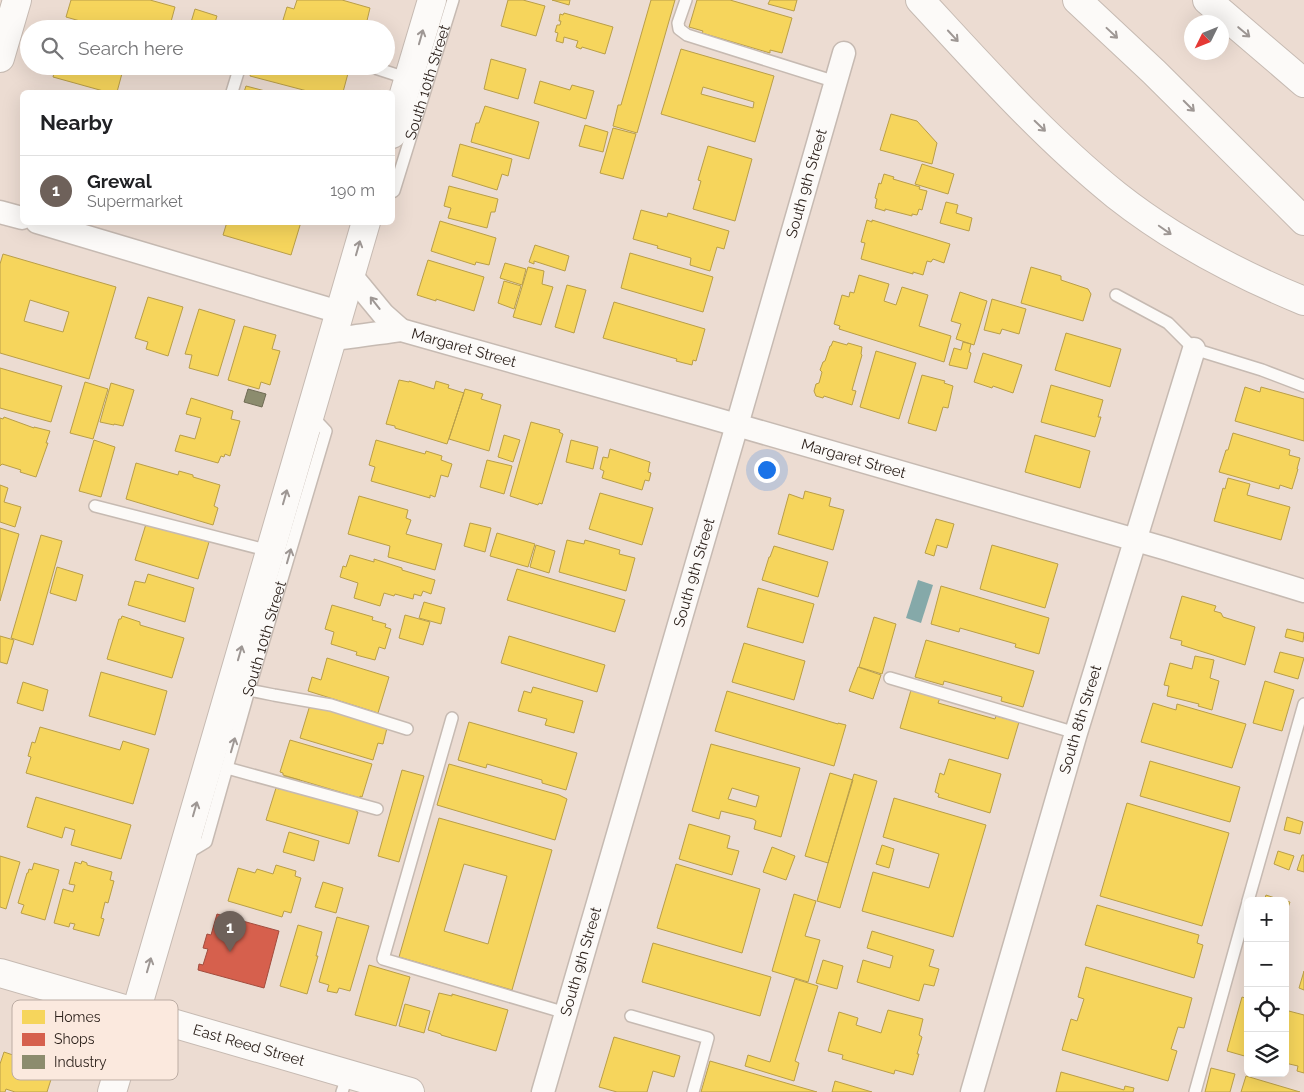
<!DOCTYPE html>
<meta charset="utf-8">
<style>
body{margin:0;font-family:Raleway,sans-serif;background:#f6f6f6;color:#202124}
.controls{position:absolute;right:15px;bottom:15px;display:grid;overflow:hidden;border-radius:8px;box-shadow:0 5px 20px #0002}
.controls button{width:45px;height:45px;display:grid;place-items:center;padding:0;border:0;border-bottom:1px solid #e0e0e0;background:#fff;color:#202124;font:25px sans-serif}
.compass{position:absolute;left:1184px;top:15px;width:45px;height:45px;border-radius:50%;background:#fff;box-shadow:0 5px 20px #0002;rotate:227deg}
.you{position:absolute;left:766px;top:469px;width:18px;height:18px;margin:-12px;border:4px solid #fff;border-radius:50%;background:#1a73e8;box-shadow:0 0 0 8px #1a73e833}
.badge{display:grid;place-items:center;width:32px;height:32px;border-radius:50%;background:#6e615a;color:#fff;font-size:16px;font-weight:700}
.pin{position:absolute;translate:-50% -41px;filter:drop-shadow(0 1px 2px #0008)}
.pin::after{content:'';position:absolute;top:26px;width:18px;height:15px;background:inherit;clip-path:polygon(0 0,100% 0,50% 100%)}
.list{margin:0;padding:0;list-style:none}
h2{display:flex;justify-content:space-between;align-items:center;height:65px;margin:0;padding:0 20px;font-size:21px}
h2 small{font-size:16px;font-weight:400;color:#757577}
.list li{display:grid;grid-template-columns:32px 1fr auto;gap:15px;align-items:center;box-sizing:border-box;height:70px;padding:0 20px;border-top:1px solid #e0e0e0}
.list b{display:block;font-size:19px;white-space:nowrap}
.list p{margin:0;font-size:16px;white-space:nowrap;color:#757577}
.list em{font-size:16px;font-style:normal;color:#757577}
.icon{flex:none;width:28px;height:28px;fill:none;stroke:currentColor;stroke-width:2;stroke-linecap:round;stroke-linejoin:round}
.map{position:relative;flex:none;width:1304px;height:1092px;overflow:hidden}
.search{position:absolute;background:#fff;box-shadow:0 5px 20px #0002;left:20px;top:20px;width:375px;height:55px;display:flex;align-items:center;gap:12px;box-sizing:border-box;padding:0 18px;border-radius:28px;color:#757577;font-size:19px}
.panel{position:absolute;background:#fff;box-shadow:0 5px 20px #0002;left:20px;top:90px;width:375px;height:135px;border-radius:8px}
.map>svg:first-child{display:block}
.water{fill:#85a9a9}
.homes{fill:#f6d55c;stroke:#b99e48;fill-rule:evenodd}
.shops{fill:#d6604d;stroke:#a24c3d}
.industry{fill:#8c8c6e;stroke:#6f6b54}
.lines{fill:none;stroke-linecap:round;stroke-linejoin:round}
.lane-casing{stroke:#c6bab2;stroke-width:14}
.street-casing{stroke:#c6bab2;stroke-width:25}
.secondary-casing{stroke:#c6bab2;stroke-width:30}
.highway-casing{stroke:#c6bab2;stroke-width:30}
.lane{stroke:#fcfaf8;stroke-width:11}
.street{stroke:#fcfaf8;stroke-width:22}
.secondary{stroke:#fcfaf8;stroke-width:28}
.highway{stroke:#fcfaf8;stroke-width:28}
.oneway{stroke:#9e9794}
.labels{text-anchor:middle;stroke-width:5;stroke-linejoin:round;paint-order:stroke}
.street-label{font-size:15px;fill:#2a1f19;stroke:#fbe9de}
.key{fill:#fbe9de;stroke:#bcaca3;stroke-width:1}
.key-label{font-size:14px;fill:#2a1f19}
</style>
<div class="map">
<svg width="1304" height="1092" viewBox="0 0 1304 1092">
<rect width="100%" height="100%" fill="#ecdcd2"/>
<path class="water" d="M918 580 933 585 921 623 906 618Z"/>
<path class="homes" d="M71 0H150L175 7 169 29H93L79 25 80 21 66 17Z
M297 0H342L370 8 365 29H310L283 20 287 7 294 9Z
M508 0H523L545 6 536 36 501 26Z
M552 0H570L569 5Z
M651 0H675L637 133 613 126 618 105H621Z
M697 0H730L792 18 782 53 770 50V53L702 33 703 31 689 27Z
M770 0H797L794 11 768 4Z
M195 9 217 16 213 29H189Z
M564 13 613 27 605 54 582 47 581 49 576 47 578 41 564 37 563 43 556 41 558 33 555 32 557 25H560L561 21H559L560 14 563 15Z
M681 49 774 76 755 142 661 114ZM703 87 754 102 753 108 701 94Z
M491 59 526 69 518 99 484 89Z
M56 66H124L117 92H107L53 77Z
M253 66H350L343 92 323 91V92H311L250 76Z
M540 81 570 90 572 85 594 91 586 119 534 103Z
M246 86 269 92H244Z
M485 106 539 122 529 159 471 142 476 123H479Z
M891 114 917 121 937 143 932 164 880 150Z
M585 125 608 132 603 152 579 146Z
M613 128 636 134 623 179 600 173Z
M460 144 512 159 508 176 502 174 497 190 452 176Z
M708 146 752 159 735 221 693 209 701 181 698 180Z
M922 164 954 174 948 194 915 184Z
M884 174 894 177 893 179 920 187 919 189 927 191 922 210 919 209 917 215 912 214V216L885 209V211L875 208 877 199 875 198 879 183 881 184Z
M449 186 498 199 495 212H491L487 228 448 218 451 208 444 206Z
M946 202 958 205 956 213 972 218 969 231 940 223Z
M641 210 667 217 668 213 729 231 724 249 717 247 710 271 690 265 691 258 657 248 658 246 633 239Z
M867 220 872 222V220L950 244 944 263 933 259 931 262 927 261 923 275 913 272V274L861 259 865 243 861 242Z
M440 221 496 238 489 265 476 262 475 265 431 251Z
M227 222H301L291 255 223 235Z
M535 245 569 256 565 271 534 261V264L529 262Z
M630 253 713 277 703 312 621 288Z
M3 254 116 287 89 379 0 353V264ZM30 300 69 312 63 332 24 321Z
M428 260 484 277 474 311 436 299V301L417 295Z
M505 263 526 269 522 285 500 278Z
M528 267 544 271 542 284 553 287 541 325 513 317Z
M1031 267 1061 276V280L1088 289 1091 294 1083 321 1021 303Z
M859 275 889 284 884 301 896 305 902 287 928 295 919 326 951 336 944 362 839 329 840 326 834 324 842 295 849 297 850 292 854 293Z
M504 281 521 286 514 309 498 303Z
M567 285 586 290 574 333 555 327Z
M960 292 987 301 974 345 956 339 961 324 951 321Z
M148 297 183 307 168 356 146 349 148 342 135 338Z
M992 299 1026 309 1019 334 1002 329 1000 334 984 330Z
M614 302 705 329 696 361 693 360 692 365 676 361 677 359 603 338Z
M199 309 235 320 218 376 189 368 192 355 185 354Z
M244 326 276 335 272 349 280 351 270 385 261 382 259 389 228 380Z
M1066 333 1121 349 1110 387 1055 370Z
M833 341 847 345 848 343 862 347 861 354 862 355 852 390 856 391 852 405 824 396 823 398 816 396 814 391 816 384 819 383 822 372 820 370 823 362 825 361 830 346H831Z
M963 342 971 344 969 352 971 353 967 369 949 365 954 348 961 350Z
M876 351 916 363 899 419 860 407Z
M983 353 1022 365 1013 393 993 386 992 388 974 382Z
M0 368 62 386 51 422 0 408Z
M922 375 945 381 944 383 953 386 948 408 943 407 936 431 908 423Z
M399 380 409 382V381L434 389 436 381 449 385 448 388 464 393 447 444 395 428V426L386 424Z
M85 382 108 389 93 439 70 433Z
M111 383 134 390 123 426 114 424V425L100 422Z
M1051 385 1103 400 1098 417H1101L1095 437 1041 422Z
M1245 387 1260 392 1261 387 1304 399V441L1235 421Z
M465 389 483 394 481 399 501 405 489 451 449 439Z
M191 398 233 411 231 419 240 421 230 456 225 454 224 457 221 456 218 463 175 451 180 435 195 439 201 418 186 414Z
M4 417 34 428V427L50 431 46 443H48L36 477 20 472 21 470 2 464 0 466V418L3 419Z
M531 422 560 430 559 432 563 434 542 504 539 503 538 505 510 496Z
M1233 433 1290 450 1289 455 1300 458 1297 469H1298L1292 489 1280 485 1279 489 1219 472 1226 450H1228Z
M504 435 520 440 513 462 498 457Z
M1035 435 1090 451 1080 488 1025 472Z
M94 440 115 447 101 497 79 491Z
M376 440 425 454 426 451 442 456 441 460 452 464 448 477 441 475 435 497 430 495V498L371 481 375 467 369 465Z
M571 440 598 447 593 469 566 462Z
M610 449 650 462 648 472 651 473 649 481 645 480 642 490 602 478 604 471 600 469 603 457 608 458Z
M487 460 512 466 504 494 480 487Z
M136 463 178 475 179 471 193 475V477L220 485 214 506 218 508 213 525 126 499Z
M1228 478 1250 484 1247 495 1290 507 1281 540 1214 521 1223 488 1225 489Z
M0 485 8 488 4 502 21 507 15 527 0 522Z
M805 491 831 498 829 506 844 510 833 550 778 534 789 494 803 499Z
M600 493 653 508 642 545 589 529Z
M359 496 408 510 406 518 411 520 406 534 442 544 435 570 388 557 390 546 348 534Z
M936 519 954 524 947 548 937 545 934 556 925 553Z
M470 523 491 528 485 552 464 546Z
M146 524 209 542 198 579 135 560Z
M0 528 19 534 0 601Z
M497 533 535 544 528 567 490 556Z
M41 535 62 541 33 645 11 638Z
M567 540 584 544 585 540 620 550 619 554 635 558 626 591 559 572Z
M536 545 555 551 549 573 530 567Z
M992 545 1058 564 1045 608 980 589Z
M774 546 828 562 818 597 762 580 769 557H770Z
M350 555 374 562V559L402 568V570L435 580 431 594 423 591 421 596 414 594 413 599 395 594 394 596 384 593 380 606 354 598 358 583 340 577 343 566 346 567Z
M57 567 83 575 76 601 50 593Z
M517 569 625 600 615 632 507 600Z
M148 574 194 588 185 622 128 605 135 581 145 583Z
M941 586 1049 618 1039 654 1015 647 1016 644 960 628 959 632 931 624Z
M758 588 814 604 803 643 747 627Z
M1182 596 1216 606 1214 611 1221 613 1223 617 1255 627 1245 665 1181 645 1182 641 1170 638Z
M424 602 445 608 441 624 419 618Z
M332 605 373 617 372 620 386 624 385 627 391 629 385 649 379 647 375 660 356 655 357 652 331 644 334 632 325 629Z
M405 615 430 622 423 645 399 638Z
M122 616 140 622V625L184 638 172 678 107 659 119 619H121Z
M874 617 896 624 882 674 859 667Z
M1287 629 1304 633 1303 642 1285 637Z
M0 636 14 640 7 664 0 662Z
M509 636 605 665 597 692 501 663Z
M926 640 1034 671 1023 707 1001 701 1002 697 944 681 943 685 915 677Z
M744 643 805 661 794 700 732 682Z
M1280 652 1304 658 1298 679 1274 672Z
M1195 656 1214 660 1210 678 1219 681 1212 710 1198 706 1199 704 1167 696 1169 686 1164 685 1170 663 1192 669Z
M327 658 389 677 378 713 308 691 312 677 321 680Z
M858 667 881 675 873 699 849 691Z
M101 672 167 691 155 735 89 716Z
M1265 681 1294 690 1282 731 1253 723Z
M23 682 48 690 43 711 17 703Z
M533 687 583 701 574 733 545 725 547 719 518 711 524 691 531 693Z
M911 690 940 698 938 703 995 719 996 716 1019 722 1008 759 900 728Z
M727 691 838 724V723L846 725 834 766 715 731Z
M1153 703 1176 710 1177 704 1246 724 1232 768 1141 742Z
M310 705 387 728 383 744 378 743 373 760 300 738Z
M469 722 577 753 566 790 542 783V780L487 764 486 768 458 760Z
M40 727 120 750 123 741 149 749 133 804 26 773 31 757 28 756 32 742 35 743Z
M290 740 372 764 362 797 360 796V798L283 775V773L280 772Z
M711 744 800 768 781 837 754 829 756 821 753 819 721 811 719 819 692 811ZM732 788 759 796 756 807 728 799Z
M949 759 1001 774 990 813 938 797 939 794 935 792 940 773 944 775Z
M1150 761 1240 787 1230 822 1140 796Z
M449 764 559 795 567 799 555 840 437 805Z
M402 770 424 776 399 862 378 856Z
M830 773 853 780 828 863 805 856Z
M854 774 877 781 840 908 817 901Z
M284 776 300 780 296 791 281 786Z
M280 786 357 808 356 811 358 812 349 844 266 820 276 788 279 789Z
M36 797 131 825 121 859 71 845 75 830 65 827 62 838 27 827Z
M894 798 986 825 953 937 862 911 873 872 929 888 939 854 883 837Z
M1127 803 1229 833 1202 926 1100 896Z
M1287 817 1303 822 1300 834 1284 830Z
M439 818 552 850 512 990 399 957ZM464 864 507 876 488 944 444 931Z
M689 824 730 836 727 848 739 851 732 875 679 859Z
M289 832 319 841 314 861 283 852Z
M882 845 894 849 889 868 876 864Z
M772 847 795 856 786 880 763 872Z
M1278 851 1294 856 1289 870 1274 864Z
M1302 855H1304V872L1297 870Z
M0 856 20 862 6 909 0 907Z
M82 861 87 863V865L112 872 110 880 114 881 108 903 105 902 101 918 104 919 99 936 73 929 75 924 70 923 69 927 54 923 63 889 73 892 75 885 69 884 75 862 81 864Z
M34 863 59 870 45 920 21 913 24 905 18 903 27 873H28L29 869 32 870Z
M676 864 760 889 742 953 657 928Z
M276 865 296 871 295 876 301 878 291 913 284 911 282 917 228 901 238 868 255 873 257 869 273 874Z
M323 882 343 888 336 913 315 907Z
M794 894 816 901 805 936 820 940 808 982 772 971Z
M1266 895 1284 901H1264Z
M1285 901 1290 902 1285 916Z
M1097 905 1199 935 1197 943 1203 945 1194 978 1085 945Z
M337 917 369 926 350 991 339 988 337 993 327 991 329 985 319 982Z
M298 925 322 932 316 956H318L307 994 280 986Z
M872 931 934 950 929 966 939 969 934 986 924 984 919 1001 857 982 863 960 890 968 893 956 867 948Z
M653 943 771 977 760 1016 642 982Z
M823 960 843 966 837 989 816 983Z
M369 965 410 977 396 1026 355 1015Z
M1086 967 1192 998 1184 1028 1178 1027 1171 1049 1177 1051 1168 1081 1062 1050 1071 1019 1077 1021 1084 999 1078 997Z
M1304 971V990L1299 988Z
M795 979 818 986 795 1061 799 1063 794 1081 745 1066 748 1055 770 1062Z
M439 993 452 996V994L508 1010 496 1051 441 1035V1034L428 1030Z
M1242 997 1248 999V1057L1227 1051Z
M405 1004 430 1011 424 1033 399 1026Z
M888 1010 923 1019 919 1035 922 1037 917 1054H919L913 1075 895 1070 894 1074 842 1059 843 1055 828 1051 839 1012 858 1018 856 1025 881 1033Z
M1285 1010 1304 1015V1073L1297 1071 1298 1066 1285 1063Z
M614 1037 680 1056 674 1077 653 1071 647 1092H617L599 1087Z
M16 1044 53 1056 49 1072 53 1073 47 1092H15L6 1089 5 1092H0V1064L4 1052 13 1055Z
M710 1061 817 1092H701Z
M1211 1068 1235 1074 1230 1092H1205Z
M1061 1072 1124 1090 1125 1086 1134 1088 1133 1092H1056Z
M1246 1076 1300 1092H1241Z
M835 1081 872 1092H832Z"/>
<path class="shops" d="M217 914 279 931 264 988 198 970 199 964 203 965 208 949 203 948 207 934 211 935Z"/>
<path class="industry" d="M248 389 266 394 262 407 244 402Z"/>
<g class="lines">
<defs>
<g id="lane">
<path d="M686 0 678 23 679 29 687 35 836 82"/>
<path d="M369 66 409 79"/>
<path d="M232 92 240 66"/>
<path id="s1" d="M392 192 394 191 453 0"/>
<path d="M1116 295 1168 323 1194 349 1262 370 1304 386"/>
<path d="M95 506 270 551"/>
<path d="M890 678 1076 733"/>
<path d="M249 690 274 695 331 705 407 729"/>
<path d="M452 718 383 959 566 1013"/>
<path d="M227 768 377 809"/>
<path id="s2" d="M186 854 206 842 249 690 326 431 310 414"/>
<path d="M1248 901 1304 704"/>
<path d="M631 1016 708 1038 693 1092"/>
<path d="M342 1092 348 1074"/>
<path d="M1195 1092 1248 902"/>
</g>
<g id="street">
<path d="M0 212 22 218"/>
<path d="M37 222 339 312"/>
<path d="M350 274 383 314 401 330"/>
<path id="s3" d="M332 339C355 337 378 333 401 330L702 415 1167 549 1304 591"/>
<path id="s4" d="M543 1092 737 425 844 53"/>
<path id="s5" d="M972 1092 1076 733 1194 349"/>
</g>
<g id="secondary">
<path d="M0 58 17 0"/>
<path d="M392 134 432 0"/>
<path id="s6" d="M0 973 410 1092"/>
<path d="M112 1092 136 1012 366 222"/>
</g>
<path id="highway" d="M920 0C983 68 1044 137 1116 195 1173 240 1238 274 1304 301
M1077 0 1154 72 1304 221
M1207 0 1304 83"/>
</defs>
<use href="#lane" class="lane-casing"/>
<use href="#street" class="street-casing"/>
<use href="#secondary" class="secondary-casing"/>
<use href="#highway" class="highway-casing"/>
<use href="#lane" class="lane"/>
<use href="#street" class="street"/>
<use href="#secondary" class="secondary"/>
<use href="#highway" class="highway"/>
</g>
<defs><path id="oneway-shaft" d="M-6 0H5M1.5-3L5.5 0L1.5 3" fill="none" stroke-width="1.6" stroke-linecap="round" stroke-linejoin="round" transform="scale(1.25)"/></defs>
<g class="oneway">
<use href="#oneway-shaft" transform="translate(1244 32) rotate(40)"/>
<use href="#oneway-shaft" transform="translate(1112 33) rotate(43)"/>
<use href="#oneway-shaft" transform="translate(953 36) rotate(47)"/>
<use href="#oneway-shaft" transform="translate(421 37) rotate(-74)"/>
<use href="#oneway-shaft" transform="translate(1189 106) rotate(45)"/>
<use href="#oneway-shaft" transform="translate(1040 126) rotate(44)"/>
<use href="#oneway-shaft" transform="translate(1165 230) rotate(35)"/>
<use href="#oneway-shaft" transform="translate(358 248) rotate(-74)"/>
<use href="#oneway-shaft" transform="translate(375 303) rotate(-128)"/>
<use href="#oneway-shaft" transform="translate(285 497) rotate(-74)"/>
<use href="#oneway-shaft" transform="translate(289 556) rotate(-74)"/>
<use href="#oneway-shaft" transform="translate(240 653) rotate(-74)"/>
<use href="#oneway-shaft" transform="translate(233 745) rotate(-74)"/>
<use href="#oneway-shaft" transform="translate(195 809) rotate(-74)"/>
<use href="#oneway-shaft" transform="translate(149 965) rotate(-74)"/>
</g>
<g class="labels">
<g class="street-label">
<text dy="5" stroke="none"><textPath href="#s1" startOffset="116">South 10th Street</textPath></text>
<text dy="5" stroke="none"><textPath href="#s4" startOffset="946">South 9th Street</textPath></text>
<text dy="5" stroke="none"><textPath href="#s3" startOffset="135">Margaret Street</textPath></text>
<text dy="5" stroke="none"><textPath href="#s3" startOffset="540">Margaret Street</textPath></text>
<text dy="5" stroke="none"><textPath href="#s4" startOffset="541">South 9th Street</textPath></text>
<text dy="5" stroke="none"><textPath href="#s2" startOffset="235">South 10th Street</textPath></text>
<text dy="5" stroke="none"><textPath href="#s5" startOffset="388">South 8th Street</textPath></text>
<text dy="5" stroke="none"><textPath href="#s4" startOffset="136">South 9th Street</textPath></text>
<text dy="5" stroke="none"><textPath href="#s6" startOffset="259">East Reed Street</textPath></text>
</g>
</g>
<rect x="12" y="1000" width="166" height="80" rx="8" class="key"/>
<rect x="22" y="1010" width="23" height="14" fill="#f6d55c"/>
<rect x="22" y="1033" width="23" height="13" fill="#d6604d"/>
<rect x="22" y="1055" width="23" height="14" fill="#8c8c6e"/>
<g class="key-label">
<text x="54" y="1022">Homes</text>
<text x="54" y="1044">Shops</text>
<text x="54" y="1067">Industry</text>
</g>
</svg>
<div class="controls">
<button>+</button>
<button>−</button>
<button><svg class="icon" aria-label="locate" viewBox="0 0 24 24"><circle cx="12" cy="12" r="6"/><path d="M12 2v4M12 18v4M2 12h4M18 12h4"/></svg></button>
<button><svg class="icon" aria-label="layers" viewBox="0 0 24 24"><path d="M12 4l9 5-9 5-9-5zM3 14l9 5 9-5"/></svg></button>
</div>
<svg class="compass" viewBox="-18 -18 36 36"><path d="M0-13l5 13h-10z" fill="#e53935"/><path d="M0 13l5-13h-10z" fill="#757577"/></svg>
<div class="you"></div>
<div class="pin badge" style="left:230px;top:952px">1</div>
<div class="search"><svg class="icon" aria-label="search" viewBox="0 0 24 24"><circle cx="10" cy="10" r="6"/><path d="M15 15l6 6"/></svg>Search here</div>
<section class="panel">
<h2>Nearby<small></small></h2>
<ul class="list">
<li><span class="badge">1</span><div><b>Grewal</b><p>Supermarket</p></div><em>190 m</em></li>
</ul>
</section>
</div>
